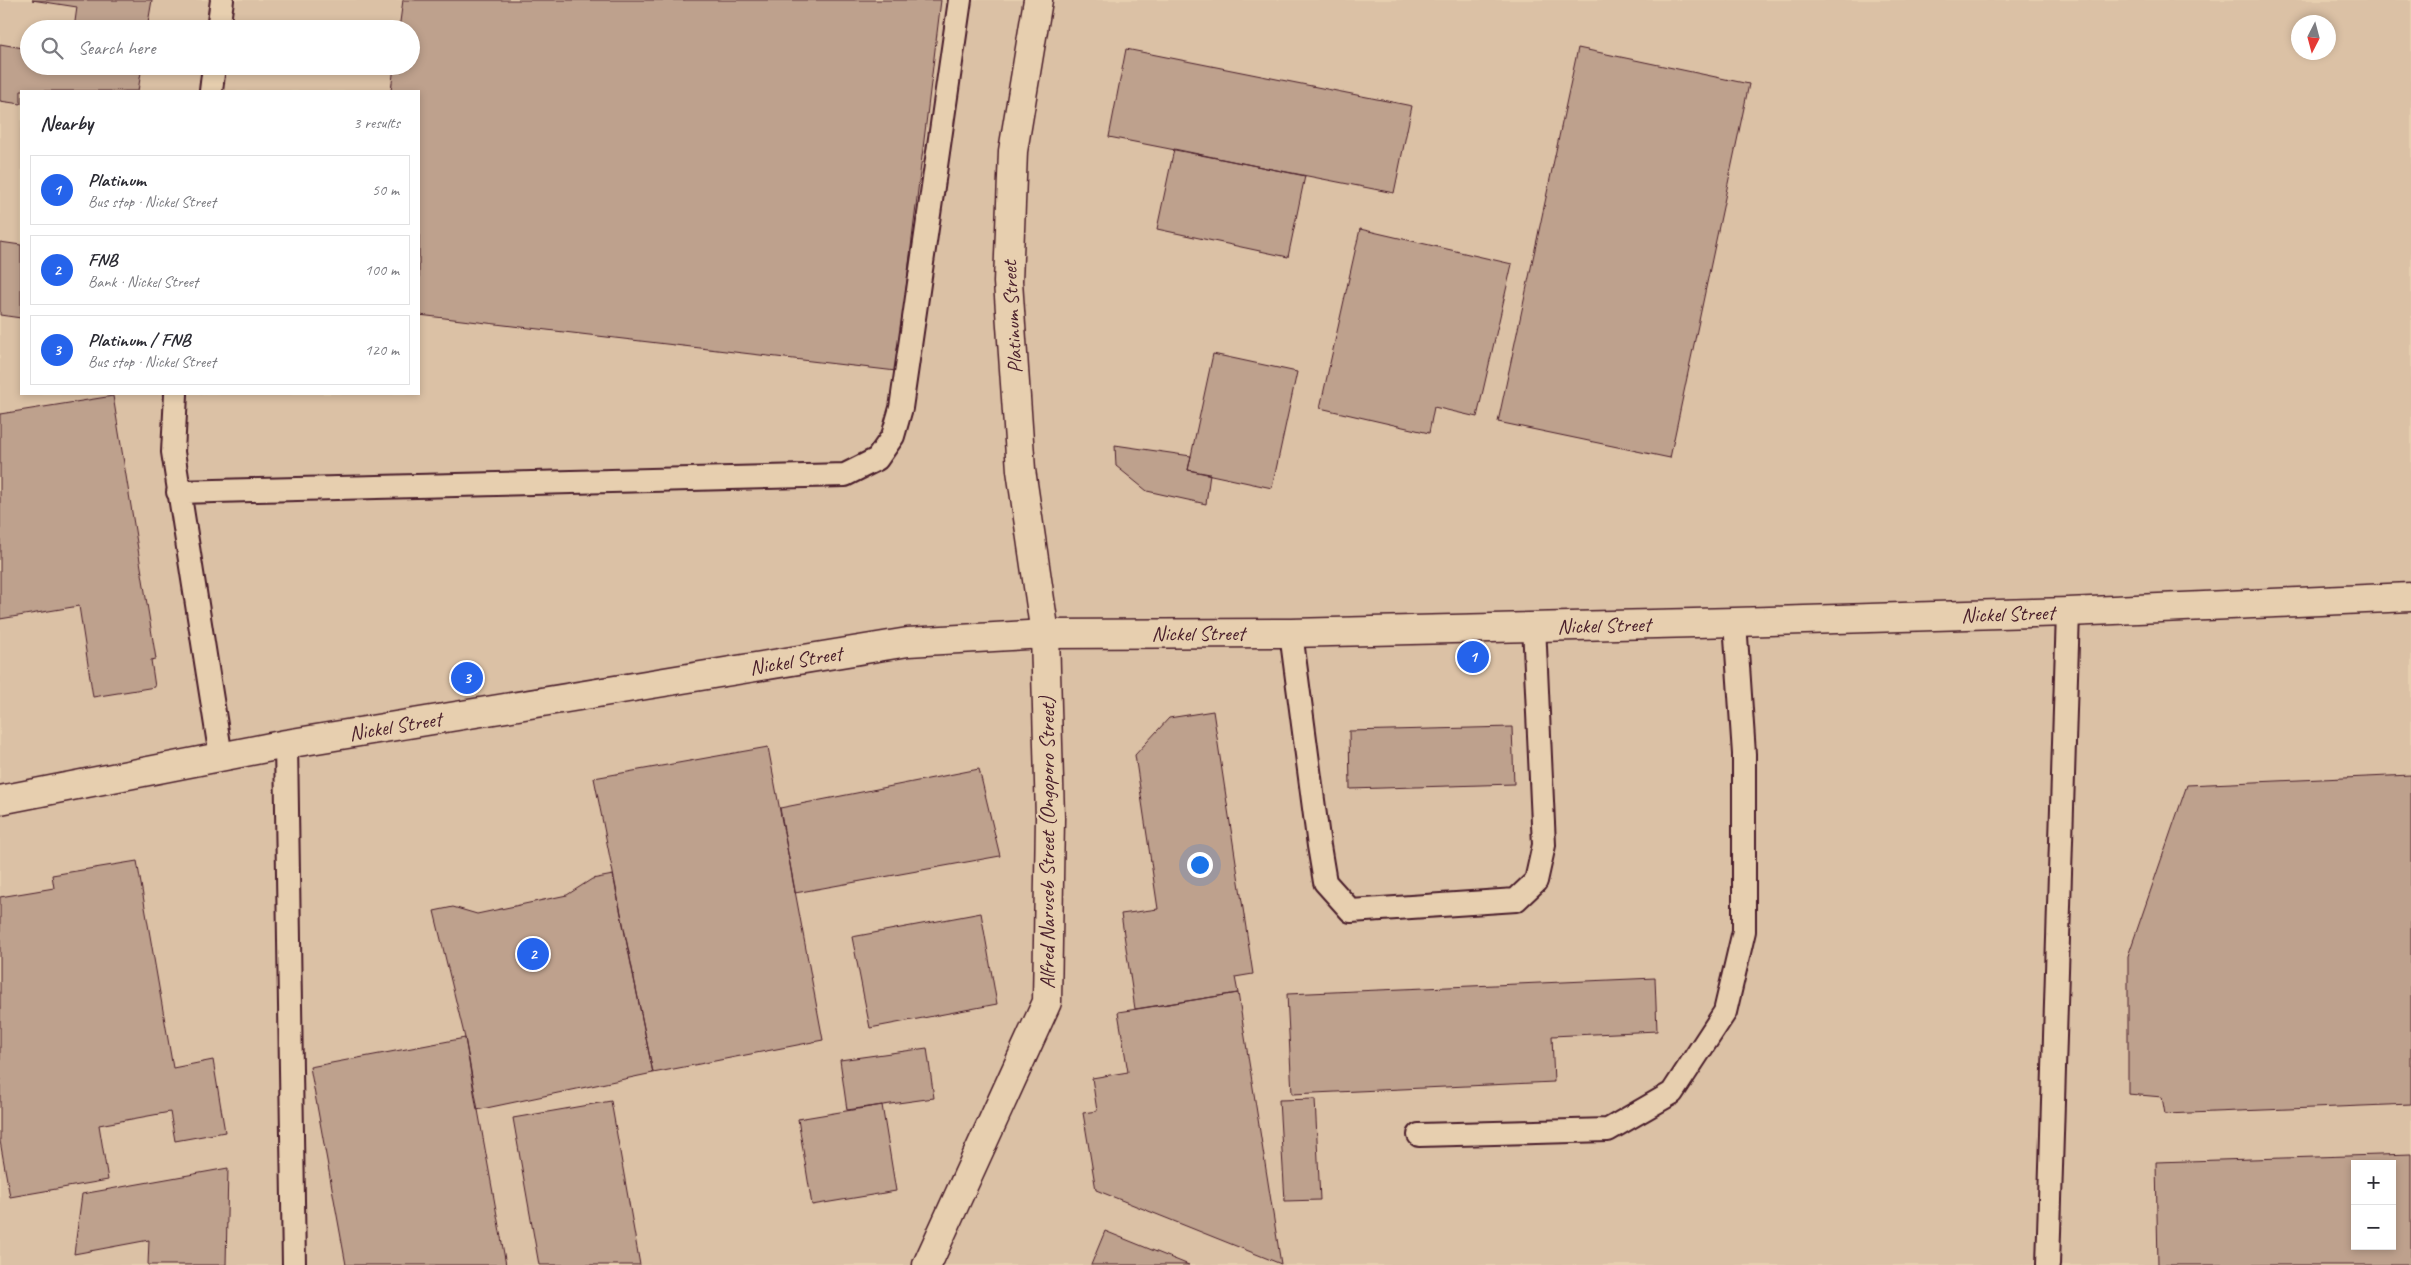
<!DOCTYPE html>
<meta charset="utf-8">
<style>
body{margin:0;font-family:Caveat,sans-serif;background:#f7f7f7;color:#2b2b33}
.controls{position:absolute;right:15px;bottom:15px;display:grid;overflow:hidden;border-radius:0px;box-shadow:0 2px 8px #0003}
.controls button{width:45px;height:45px;display:grid;place-items:center;padding:0;border:0;border-bottom:1px solid #e1e1e2;background:#fff;color:#2b2b33;font:25px sans-serif}
.compass{position:absolute;left:2291px;top:15px;width:45px;height:45px;border-radius:50%;background:#fff;box-shadow:0 2px 8px #0003;rotate:186deg}
.you{position:absolute;left:1199px;top:864px;width:18px;height:18px;margin:-12px;border:4px solid #fff;border-radius:50%;background:#1a73e8;box-shadow:0 0 0 8px #1a73e833}
.badge{display:grid;place-items:center;width:32px;height:32px;border-radius:50%;background:#2563eb;color:#fff;font-size:16px;font-weight:700}
.pin{position:absolute;translate:-50% -50%;border:2px solid #fff;box-shadow:0 1px 5px #0006}
.list{margin:0;padding:0;list-style:none}
h2{display:flex;justify-content:space-between;align-items:center;height:65px;margin:0;padding:0 20px;font-size:21px}
h2 small{font-size:16px;font-weight:400;color:#7c7c81}
.list li{display:grid;grid-template-columns:32px 1fr auto;gap:15px;align-items:center;box-sizing:border-box;height:70px;margin:0 10px 10px;padding:0 10px;border:1px solid #e1e1e2;border-radius:0px}
.list b{display:block;font-size:19px;white-space:nowrap}
.list p{margin:0;font-size:16px;white-space:nowrap;color:#7c7c81}
.list em{font-size:16px;font-style:normal;color:#7c7c81}
.icon{flex:none;width:28px;height:28px;fill:none;stroke:currentColor;stroke-width:2;stroke-linecap:round;stroke-linejoin:round}
.map{position:relative;flex:none;width:2411px;height:1265px;overflow:hidden}
.search{position:absolute;background:#fff;box-shadow:0 2px 8px #0003;left:20px;top:20px;width:400px;height:55px;display:flex;align-items:center;gap:12px;box-sizing:border-box;padding:0 18px;border-radius:28px;color:#7c7c81;font-size:19px}
.panel{position:absolute;background:#fff;box-shadow:0 2px 8px #0003;left:20px;top:90px;width:400px;height:305px;border-radius:0px}
.map>svg:first-child{display:block}
.built{fill:#dbc1a5;fill-rule:evenodd}
.building{fill:#bea18d;stroke:#4a1f2b;fill-rule:evenodd}
.lines{fill:none;stroke-linecap:round;stroke-linejoin:round}
.lane-casing{stroke:#4a1f2b;stroke-width:26}
.street-casing{stroke:#4a1f2b;stroke-width:31}
.secondary-casing{stroke:#4a1f2b;stroke-width:31}
.lane{stroke:#e7cfaf;stroke-width:22}
.street{stroke:#e7cfaf;stroke-width:28}
.secondary{stroke:#e7cfaf;stroke-width:28}
.labels{text-anchor:middle;stroke-width:4.5;stroke-linejoin:round;paint-order:stroke}
.street-label{font-size:21px;fill:#4a1f2b;stroke:#e7cfaf}
</style>
<div class="map">
<svg width="2411" height="1265" viewBox="0 0 2411 1265">
<rect width="100%" height="100%" fill="#e7cfaf"/>
<filter id="ink" filterUnits="userSpaceOnUse"><feTurbulence type="fractalNoise" baseFrequency=".02" numOctaves="2"/><feDisplacementMap in="SourceGraphic" scale="10" xChannelSelector="R" yChannelSelector="G"/><feConvolveMatrix kernelMatrix="1 2 1 2 8 2 1 2 1" color-interpolation-filters="sRGB"/></filter>
<g filter="url(#ink)">
<path class="built" d="M0 0H2411V1265H0ZM2298 22H2328V52H2298ZM29 29H411V66H29ZM21 91H419V394H21ZM2355 1164H2392V1246H2355Z"/>
<path class="building" d="M32 0H152L147 29H74L77 7Z
M403 0H941L896 371 419 315V91H391L394 66H411V29H399Z
M0 44 29 49V66H142L138 91H21V104L0 101Z
M1578 48 1749 84 1670 458 1498 422Z
M1126 49 1412 106 1394 193 1109 137Z
M1174 149 1305 176 1288 257 1157 229Z
M1360 229 1512 264 1477 417 1434 407 1429 433 1320 408Z
M0 242 21 245V318L0 315Z
M1213 354 1297 372 1272 488 1188 470Z
M113 396 156 659 151 660 155 687 93 697 79 606 0 619V414Z
M1115 445 1191 456 1188 470 1210 474 1206 504 1147 491 1116 466Z
M1213 711 1253 974 1235 977 1238 993 1135 1009 1121 914 1158 909 1135 755 1169 718Z
M1512 727 1514 784 1350 789 1349 731Z
M768 747 823 1040 653 1073 594 778Z
M979 769 1000 856 795 893 780 808Z
M2411 775V1104L2165 1114 2162 1097 2128 1094V956L2187 785Z
M137 861 173 1068 213 1060 225 1132 175 1141 170 1112 99 1125 108 1180 10 1197 0 1141V897L54 888 52 875Z
M613 875 653 1073 477 1110 465 1038 434 911 453 907 477 914 567 895 592 879Z
M981 913 997 1004 870 1028 852 937Z
M1655 978 1657 1031 1552 1036 1554 1082 1292 1094 1287 994Z
M1238 993 1281 1264 1096 1190 1083 1113 1097 1111 1092 1078 1128 1072 1118 1012Z
M465 1038 506 1265H346L310 1067Z
M927 1048 934 1098 847 1110 840 1060Z
M1315 1099 1320 1200 1285 1201 1279 1100Z
M611 1101 640 1265H539L513 1118Z
M882 1105 896 1191 812 1205 798 1119Z
M2411 1154V1265H2158L2156 1162ZM2355 1164H2392V1246H2355Z
M228 1168 226 1265H148L149 1240 74 1254 82 1194Z
M1105 1231 1189 1265H1091Z"/>
<g class="lines">
<defs>
<path id="lane" d="M218 29 222 0
M211 91 214 66
M176 394 173 452 221 757
M178 492 845 475 877 459 893 436 901 408 960 0
M1291 633 1319 846 1325 882 1351 911 1516 900 1536 881 1544 845 1534 625
M286 744 294 1265
M1419 1135 1608 1130 1672 1093 1725 1012 1744 931V754L1735 622
M2048 1265 2068 612"/>
<path id="street" d="M927 1265 1047 1002 1050 818 1045 634 1021 470 1008 282 1013 151 1038 0"/>
<g id="secondary">
<path id="s1" d="M0 800 286 744 908 642 1045 634 1291 633 1735 622 2068 612 2411 597"/>
</g>
</defs>
<use href="#lane" class="lane-casing"/>
<use href="#street" class="street-casing"/>
<use href="#secondary" class="secondary-casing"/>
<use href="#lane" class="lane"/>
<use href="#street" class="street"/>
<use href="#secondary" class="secondary"/>
</g>
</g>
<g class="labels">
<g class="street-label">
<text transform="translate(1012 317) rotate(-93)" y="7">Platinum Street</text>
<text dy="7" stroke="none"><textPath href="#s1" startOffset="2022">Nickel Street</textPath></text>
<text dy="7" stroke="none"><textPath href="#s1" startOffset="1618">Nickel Street</textPath></text>
<text dy="7" stroke="none"><textPath href="#s1" startOffset="1212">Nickel Street</textPath></text>
<text dy="7" stroke="none"><textPath href="#s1" startOffset="808">Nickel Street</textPath></text>
<text dy="7" stroke="none"><textPath href="#s1" startOffset="402">Nickel Street</textPath></text>
<text transform="translate(1047 843) rotate(-90)" y="7">Alfred Naruseb Street (Ongoporo Street)</text>
</g>
</g>
</svg>
<div class="controls">
<button>+</button>
<button>−</button>
</div>
<svg class="compass" viewBox="-18 -18 36 36"><path d="M0-13l5 13h-10z" fill="#e53935"/><path d="M0 13l5-13h-10z" fill="#7c7c81"/></svg>
<div class="you"></div>
<div class="pin badge" style="left:1473px;top:657px">1</div>
<div class="pin badge" style="left:533px;top:954px">2</div>
<div class="pin badge" style="left:467px;top:678px">3</div>
<div class="search"><svg class="icon" aria-label="search" viewBox="0 0 24 24"><circle cx="10" cy="10" r="6"/><path d="M15 15l6 6"/></svg>Search here</div>
<section class="panel">
<h2>Nearby<small>3 results</small></h2>
<ul class="list">
<li><span class="badge">1</span><div><b>Platinum</b><p>Bus stop · Nickel Street</p></div><em>50 m</em></li>
<li><span class="badge">2</span><div><b>FNB</b><p>Bank · Nickel Street</p></div><em>100 m</em></li>
<li><span class="badge">3</span><div><b>Platinum / FNB</b><p>Bus stop · Nickel Street</p></div><em>120 m</em></li>
</ul>
</section>
</div>
